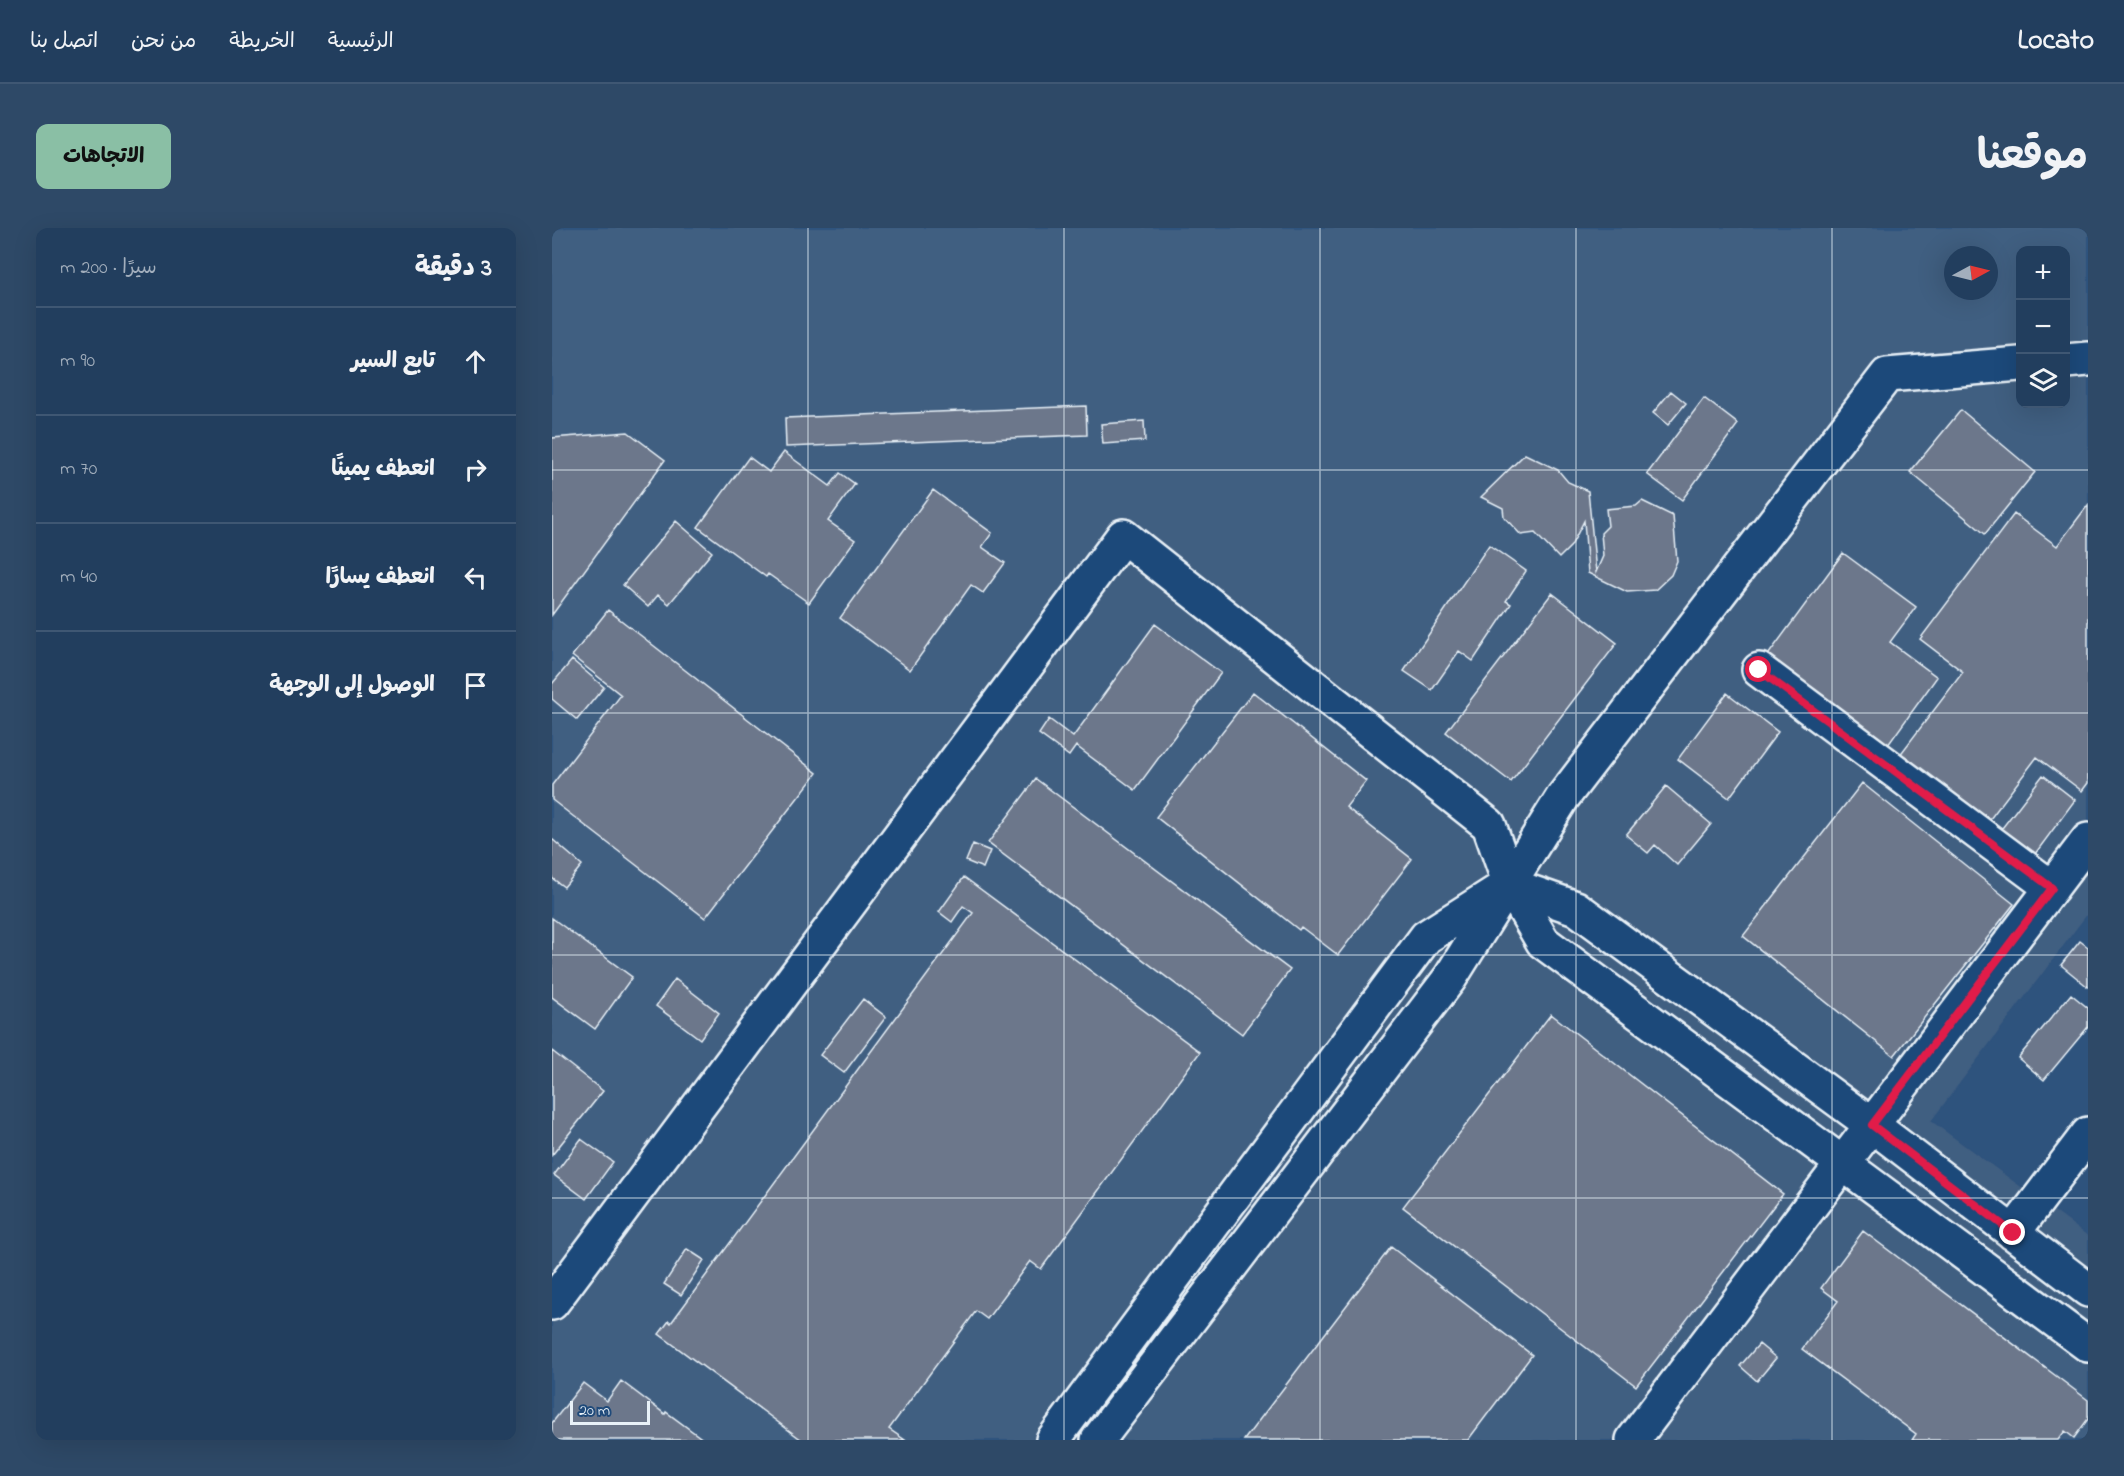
<!DOCTYPE html>
<html lang="ar">
<meta charset="utf-8">
<style>
body{margin:0;font-family:"Indie Flower","Playpen Sans Arabic",sans-serif;background:#2e4967;color:#f1f3f6;direction:rtl}
.controls{position:absolute;right:18px;top:18px;display:grid;overflow:hidden;border-radius:12px;box-shadow:0 6px 24px #0002}
.controls button{width:54px;height:54px;display:grid;place-items:center;padding:0;border:0;border-bottom:2px solid #3f5773;background:#223e5e;color:#f1f3f6;font:30px sans-serif}
.compass{position:absolute;left:1392px;top:18px;width:54px;height:54px;border-radius:50%;background:#223e5e;box-shadow:0 6px 24px #0002;rotate:83deg}
.scale{position:absolute;left:18px;bottom:15px;width:80px;box-sizing:border-box;padding-left:6px;border:3px solid #e8f1f8;border-top:0;font-size:16px;line-height:21px;white-space:nowrap;color:#e8f1f8;-webkit-text-stroke:4px #1f4a7a;paint-order:stroke}
.stop{position:absolute;width:18px;height:18px;margin:-14px;border:4px solid #e11d48;border-radius:50%;background:#fff}
.stop.end{background:#e11d48;border-color:#fff;box-shadow:0 2px 6px #0008}
.list{margin:0;padding:0;list-style:none}
h2{display:flex;justify-content:space-between;align-items:center;height:78px;margin:0;padding:0 24px;font-size:26px}
h2 small{font-size:20px;font-weight:400;color:#a2aebc}
.list li{display:grid;grid-template-columns:39px 1fr auto;gap:18px;align-items:center;box-sizing:border-box;height:108px;padding:0 24px;border-top:2px solid #3f5773}
.list b{display:block;font-size:22px;white-space:nowrap}
.list em{font-size:20px;font-style:normal;color:#a2aebc}
.icon{flex:none;width:33px;height:33px;fill:none;stroke:currentColor;stroke-width:2;stroke-linecap:round;stroke-linejoin:round}
.map{position:relative;flex:none;width:1536px;height:1212px;overflow:hidden;direction:ltr;border-radius:12px}
header{display:flex;align-items:center;gap:36px;box-sizing:border-box;height:84px;padding:0 30px;background:#223e5e;border-bottom:2px solid #3f5773}
header strong{font-size:28px}
nav{display:flex;gap:33px;margin-inline-start:auto;font-size:21px}
.intro{display:flex;align-items:center;justify-content:space-between;box-sizing:border-box;height:144px;padding:0 36px}
h1{margin:0;font-size:42px}
.button{padding:15px 27px;border-radius:12px;background:#8abfa5;color:#111;font-size:21px;font-weight:700}
main{display:flex;gap:36px;padding:0 36px}
aside{flex:1;background:#223e5e;border-radius:12px;box-shadow:0 6px 24px #0002}
.map>svg:first-child{display:block}
.built{fill:#415e81;fill-rule:evenodd}
.building{fill:#6c778b;stroke:#e8f1f8;stroke-width:1.5}
.lines{fill:none;stroke-linecap:round;stroke-linejoin:round}
.minor-casing{stroke:#e8f1f8;stroke-width:38}
.minor{stroke:#1f4a7a;stroke-width:33}
.route{stroke:#e11d48;stroke-width:8}
.grid{fill:none;stroke:#e8f1f8;stroke-width:1.5;stroke-opacity:0.55}
</style>
<header>
<strong>Locato</strong>
<nav><a>الرئيسية</a><a>الخريطة</a><a>من نحن</a><a>اتصل بنا</a></nav>
</header>
<div class="intro"><h1>موقعنا</h1><a class="button">الاتجاهات</a></div>
<main>
<div class="map">
<svg width="1536" height="1212" viewBox="0 0 1536 1212">
<rect width="100%" height="100%" fill="#2e537d"/>
<filter id="ink" filterUnits="userSpaceOnUse"><feTurbulence type="fractalNoise" baseFrequency=".0167" numOctaves="2"/><feDisplacementMap in="SourceGraphic" scale="12" xChannelSelector="R" yChannelSelector="G"/><feConvolveMatrix kernelMatrix="1 2 1 2 8 2 1 2 1" color-interpolation-filters="sRGB"/></filter>
<g filter="url(#ink)">
<path class="built" d="M15 0H1536V685L1379 893 1536 1008V1212H0V2ZM1468 22H1514V176H1468ZM1401 27H1437V63H1401Z"/>
<path class="building" d="M1119 163 1134 175 1116 197 1101 185Z
M1152 170 1186 196 1130 272 1095 246Z
M534 178 535 207 234 219 233 190Z
M1409 182 1483 244 1433 306 1358 244Z
M592 193 593 213 551 216 549 196Z
M76 204 113 232 0 387V210Z
M232 224 278 258 288 245 303 256 276 293 303 312 257 375 216 346 214 349 146 299 197 229 217 244Z
M973 226 1006 242 1016 254 1036 263 1044 344 1051 328 1049 305 1056 298 1054 281 1084 278 1090 273 1121 288 1125 333 1119 347 1103 362 1075 364 1036 345 1032 293 1019 318 1007 330 983 305 969 307 952 289 951 280 929 269Z
M381 262 440 305 430 319 453 335 431 365 419 357 358 442 288 390Z
M1536 277V555L1530 563 1485 529 1435 595 1347 528 1411 444 1368 411 1462 286 1505 318Z
M124 293 160 324 117 376 106 367 96 379 71 357Z
M937 317 974 343 954 373 959 376 921 433 907 423 880 462 852 443Z
M1291 325 1364 379 1338 414 1385 449 1336 517 1216 427Z
M1000 365 1065 415 959 554 894 504Z
M56 382 265 545 153 690 0 572V557L69 467 20 428Z
M603 396 669 445 583 562 524 518 517 528 487 506 497 491 521 509Z
M20 432 52 459 25 492 0 471V456Z
M701 464 814 553 794 579 860 631 786 727 749 699 747 702 604 589Z
M1175 465 1226 504 1177 570 1126 531Z
M1491 547 1523 572 1480 630 1447 604Z
M484 551 738 742 690 806 436 615Z
M1310 555 1462 676 1342 828 1191 708Z
M1114 558 1159 596 1125 637 1103 617 1096 625 1074 607Z
M0 611 30 637 12 659 0 650Z
M421 616 438 623 431 640 414 633Z
M412 649 648 824 489 1041 478 1033 435 1091 424 1083 337 1201 353 1212H250L107 1106 117 1093 119 1095 421 685 411 678 400 694 387 684Z
M0 690 80 749 43 801 0 769Z
M1528 713 1536 719V759L1509 737Z
M123 751 167 785 148 811 104 778Z
M1519 766 1536 780V799L1492 852 1466 830Z
M311 771 334 789 292 845 268 827Z
M999 786 1231 966 1084 1158 851 979Z
M0 823 51 863 0 927Z
M29 911 61 934 34 971 2 947Z
M1311 1003 1536 1172V1191L1522 1210 1513 1203 1506 1212H1360L1364 1206 1250 1121 1286 1073 1269 1060Z
M839 1019 980 1127 916 1212H692Z
M135 1021 152 1032 129 1067 112 1056Z
M1207 1116 1224 1130 1205 1153 1188 1138Z
M69 1153 113 1186 114 1184 152 1212H0V1195L31 1155 55 1173Z"/>
<g class="lines">
<defs>
<path id="minor" d="M1514 133 1536 131
M1207 442 1500 660
M958 657 1024 680 1320 897 1536 1062
M1461 1005 1536 906
M0 1075 571 308 937 597 958 657 991 714 1536 1117
M501 1212 874 709 948 662
M546 1212 898 750 1011 569 1335 147 1468 136
M1081 1212 1536 612"/>
</defs>
<use href="#minor" class="minor-casing"/>
<use href="#minor" class="minor"/>
</g>
</g>
<g class="lines" filter="url(#ink)">
<path class="route" d="M1207 442 1500 660 1320 897 1461 1005"/>
</g>
<path class="grid" d="M256 0V1212M512 0V1212M768 0V1212M1024 0V1212M1280 0V1212M0 242H1536M0 485H1536M0 727H1536M0 970H1536"/>
</svg>
<div class="controls">
<button>+</button>
<button>−</button>
<button><svg class="icon" aria-label="layers" viewBox="0 0 24 24"><path d="M12 4l9 5-9 5-9-5zM3 14l9 5 9-5"/></svg></button>
</div>
<svg class="compass" viewBox="-18 -18 36 36"><path d="M0-13l5 13h-10z" fill="#e53935"/><path d="M0 13l5-13h-10z" fill="#a2aebc"/></svg>
<div class="scale">20 m</div>
<div class="stop" style="left:1207px;top:442px"></div>
<div class="stop end" style="left:1461px;top:1005px"></div>
</div>
<aside>
<h2>3 دقيقة<small>سيرًا · 200 m</small></h2>
<ul class="list">
<li><svg class="icon" aria-label="ahead" viewBox="0 0 24 24"><path d="M12 20V5M6 11l6-6 6 6"/></svg><div><b>تابع السير</b></div><em>90 m</em></li>
<li><svg class="icon" aria-label="right" viewBox="0 0 24 24"><path d="M7 20v-9h11M14 6l5 5-5 5"/></svg><div><b>انعطف يمينًا</b></div><em>70 m</em></li>
<li><svg class="icon" aria-label="left" viewBox="0 0 24 24"><path d="M17 20v-9H6M10 6l-5 5 5 5"/></svg><div><b>انعطف يسارًا</b></div><em>40 m</em></li>
<li><svg class="icon" aria-label="arrive" viewBox="0 0 24 24"><path d="M6 21V4h12l-3 4 3 4H6"/></svg><div><b>الوصول إلى الوجهة</b></div></li>
</ul>
</aside>
</main>
